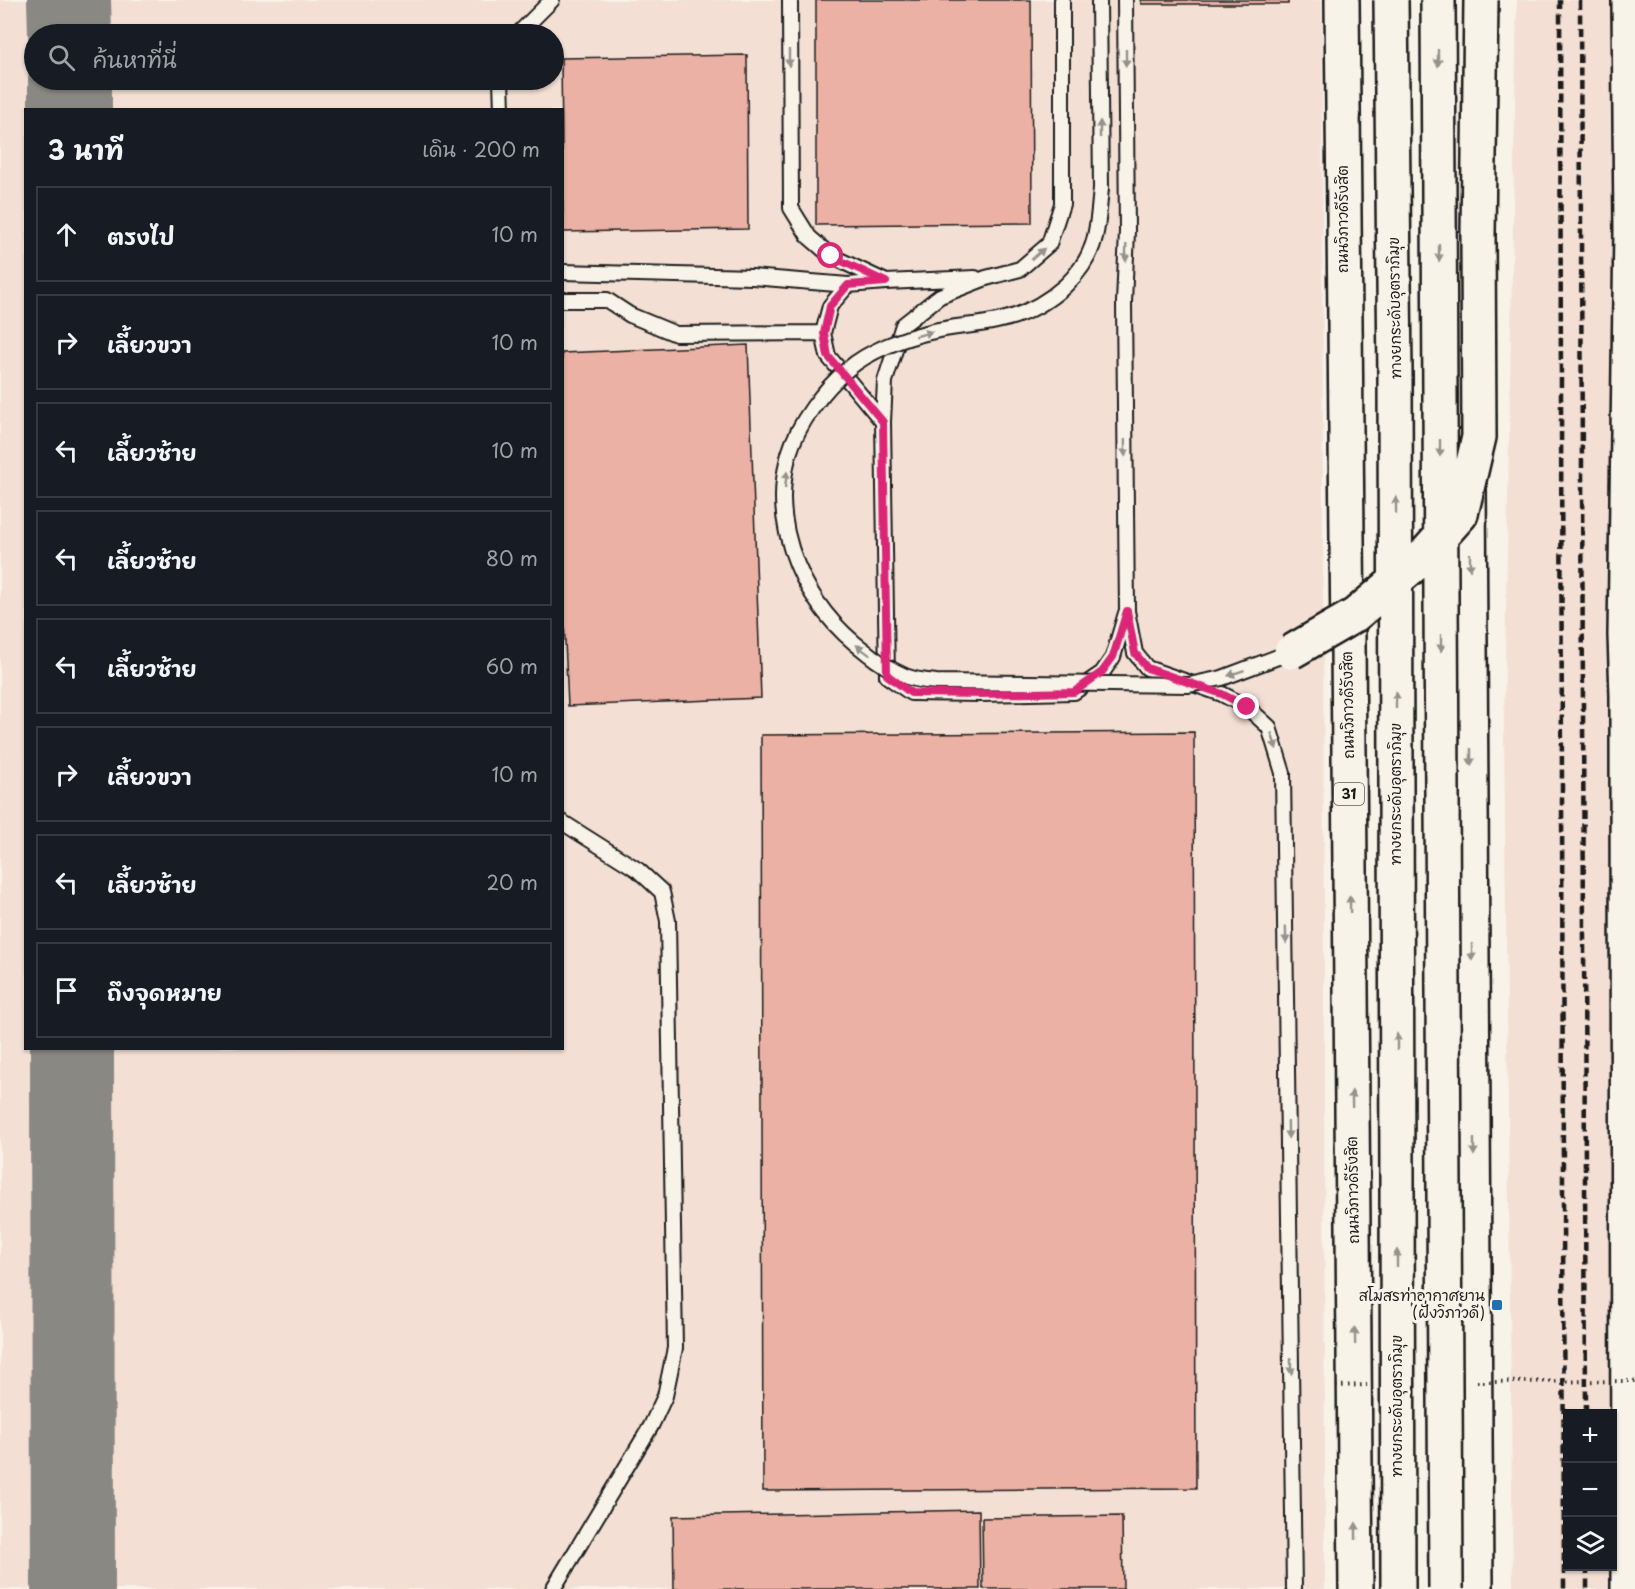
<!DOCTYPE html>
<html lang="th">
<meta charset="utf-8">
<style>
body{margin:0;font-family:"Playpen Sans","Playpen Sans Thai",sans-serif;background:#20242c;color:#f1f3f6}
.controls{position:absolute;right:18px;bottom:18px;display:grid;overflow:hidden;border-radius:0px;box-shadow:0 2px 4px #0004}
.controls button{width:54px;height:54px;display:grid;place-items:center;padding:0;border:0;border-bottom:2px solid #363941;background:#171b24;color:#f1f3f6;font:30px sans-serif}
.stop{position:absolute;width:18px;height:18px;margin:-14px;border:4px solid #db2777;border-radius:50%;background:#fff}
.stop.end{background:#db2777;border-color:#fff;box-shadow:0 2px 6px #0008}
.list{margin:0;padding:0;list-style:none}
h2{display:flex;justify-content:space-between;align-items:center;height:78px;margin:0;padding:0 24px;font-size:26px}
h2 small{font-size:20px;font-weight:400;color:#9ea1a6}
.list li{display:grid;grid-template-columns:39px 1fr auto;gap:18px;align-items:center;box-sizing:border-box;height:96px;margin:0 12px 12px;padding:0 12px;border:2px solid #363941;border-radius:0px}
.list b{display:block;font-size:22px;white-space:nowrap}
.list em{font-size:20px;font-style:normal;color:#9ea1a6}
.icon{flex:none;width:33px;height:33px;fill:none;stroke:currentColor;stroke-width:2;stroke-linecap:round;stroke-linejoin:round}
.map{position:relative;flex:none;width:1635px;height:1589px;overflow:hidden}
.search{position:absolute;background:#171b24;box-shadow:0 2px 4px #0004;left:24px;top:24px;width:540px;height:66px;display:flex;align-items:center;gap:15px;box-sizing:border-box;padding:0 21px;border-radius:33px;color:#9ea1a6;font-size:22px}
.panel{position:absolute;background:#171b24;box-shadow:0 2px 4px #0004;left:24px;top:108px;width:540px;height:942px;border-radius:0px}
.map>svg:first-child{display:block}
.built{fill:#f3dfd4;fill-rule:evenodd}
.lines{fill:none;stroke-linecap:round;stroke-linejoin:round}
.taxiway{stroke:#8a8882;stroke-width:84}
.building{fill:#ebb1a5;stroke:#1c1c1c;stroke-width:1.5}
.lane-casing{stroke:#1c1c1c;stroke-width:18}
.secondary-casing{stroke:#1c1c1c;stroke-width:38}
.highway-casing{stroke:#1c1c1c;stroke-width:38}
.lane{stroke:#f7f3e8;stroke-width:14}
.secondary{stroke:#f7f3e8;stroke-width:33}
.highway{stroke:#f7f3e8;stroke-width:33}
.rail{stroke:#1c1c1c;stroke-width:4.5;stroke-dasharray:9 4.5;stroke-linecap:butt}
.lane-bridge-casing{stroke:#1c1c1c;stroke-width:18;stroke-linecap:butt}
.highway-bridge-casing{stroke:#1c1c1c;stroke-width:38;stroke-linecap:butt}
.path-bridge{stroke:#1c1c1c;stroke-width:4;stroke-dasharray:1.5 4.5;stroke-linecap:butt}
.lane-bridge{stroke:#f7f3e8;stroke-width:14}
.highway-bridge{stroke:#f7f3e8;stroke-width:33}
.oneway{fill:#94928c}
.route{stroke:#db2777;stroke-width:8}
.poi-dot{fill:#1f6fb2;stroke:#f7f3e8;stroke-width:2}
.labels{text-anchor:middle;stroke-width:6;stroke-linejoin:round;paint-order:stroke}
.shield{fill:#f7f3e8;stroke:#5e5c59;stroke-width:1.5}
.shield-label{font-size:14px;font-weight:bold;fill:#1c1c1c}
.street-label{font-size:15px;fill:#1c1c1c;stroke:#f7f3e8}
.poi-label{font-size:15px;fill:#1c1c1c;stroke:#f7f3e8;text-anchor:end}
</style>
<div class="map">
<svg width="1635" height="1589" viewBox="0 0 1635 1589">
<rect width="100%" height="100%" fill="#f7f3e8"/>
<filter id="ink" filterUnits="userSpaceOnUse"><feTurbulence type="fractalNoise" baseFrequency=".0167" numOctaves="2"/><feDisplacementMap in="SourceGraphic" scale="12" xChannelSelector="R" yChannelSelector="G"/><feConvolveMatrix kernelMatrix="1 2 1 2 8 2 1 2 1" color-interpolation-filters="sRGB"/></filter>
<g filter="url(#ink)">
<path class="built" d="M0 0H1322L1325 1589H0ZM34 34H554V80H34ZM26 110H562V1048H26Z
M1517 0H1635V1589H1513L1504 722ZM1568 1414H1612V1566H1568Z"/>
<g class="lines">
<path class="taxiway" d="M69 0 70 34
M70 80V110
M72 1048 73 1589"/>
</g>
<path class="building" d="M816 0H1031L1032 223 816 225Z
M1141 0H1288V4H1141Z
M747 55 748 229 563 232 561 58Z
M748 345 761 698 568 706 562 576V353Z
M1194 732 1196 1488 763 1491 761 735Z
M979 1510 980 1589H674L673 1516Z
M1122 1516 1123 1589H983L982 1518Z"/>
<g class="lines">
<defs>
<path id="lane" d="M790 0 791 208 809 237 831 256 884 281
M1062 0V204L1049 244 1020 269 986 278 940 296 903 325 885 381 883 422 887 676 911 693 981 694 1074 692 1102 673 1113 657 1126 613
M1099 0 1101 188
M1125 0 1127 231 1124 303 1127 611 1135 653 1147 668 1222 694 1247 707 1269 727 1283 773 1294 1589
M518 34 552 0
M501 80 502 110
M562 272 752 277 848 285 886 282 975 278
M848 285 830 306 823 333 828 356 883 422
M562 300H607L630 315 676 334 823 333
M553 1589 651 1426 665 1396 675 1348 668 921 662 892 638 870 562 822"/>
<path id="secondary" d="M1628 1589 1627 696 1625 635 1631 231 1629 0"/>
<path id="highway" d="M1342 0C1345 530 1354 1059 1356 1589
M1469 485 1476 1589"/>
</defs>
<use href="#lane" class="lane-casing"/>
<use href="#secondary" class="secondary-casing"/>
<use href="#highway" class="highway-casing"/>
<use href="#lane" class="lane"/>
<use href="#secondary" class="secondary"/>
<use href="#highway" class="highway"/>
<path class="rail" d="M1560 0 1564 1589
M1580 0 1586 1414
M1587 1566V1589"/>
<defs>
<path id="lane-bridge" d="M1101 188C1097 230 1098 255 1065 286 1046 303 1022 316 997 321 975 326 952 326 930 332 903 338 869 351 848 369 824 389 798 423 789 454 768 529 806 608 866 652 878 662 891 670 905 676 914 680 926 681 936 682L1189 685 1222 678 1291 652"/>
<path id="highway-bridge" d="M1391 0 1395 375 1398 1589
M1438 0 1446 1589
M1291 652 1355 615 1420 560 1461 514 1479 437 1478 235 1481 0"/>
</defs>
<use href="#lane-bridge" class="lane-bridge-casing"/>
<use href="#highway-bridge" class="highway-bridge-casing"/>
<path class="path-bridge" d="M1477 1382 1635 1381
M1336 1386 1367 1385"/>
<use href="#lane-bridge" class="lane-bridge"/>
<use href="#highway-bridge" class="highway-bridge"/>
</g>
<defs><path id="oneway-solid" d="M-6-.8H1V-3.2L6.5 0L1 3.2V.8H-6Z" transform="scale(1.5)"/></defs>
<g class="oneway">
<use href="#oneway-solid" transform="translate(789 58) rotate(90)"/>
<use href="#oneway-solid" transform="translate(1126 58) rotate(90)"/>
<use href="#oneway-solid" transform="translate(1438 58) rotate(90)"/>
<use href="#oneway-solid" transform="translate(1100 129) rotate(-90)"/>
<use href="#oneway-solid" transform="translate(1126 253) rotate(92)"/>
<use href="#oneway-solid" transform="translate(1439 253) rotate(90)"/>
<use href="#oneway-solid" transform="translate(1038 254) rotate(-41)"/>
<use href="#oneway-solid" transform="translate(924 334) rotate(-16)"/>
<use href="#oneway-solid" transform="translate(1125 448) rotate(89)"/>
<use href="#oneway-solid" transform="translate(1440 448) rotate(90)"/>
<use href="#oneway-solid" transform="translate(786 480) rotate(-83)"/>
<use href="#oneway-solid" transform="translate(1396 505) rotate(-90)"/>
<use href="#oneway-solid" transform="translate(1470 562) rotate(90)"/>
<use href="#oneway-solid" transform="translate(1441 643) rotate(90)"/>
<use href="#oneway-solid" transform="translate(863 650) rotate(-143)"/>
<use href="#oneway-solid" transform="translate(1236 673) rotate(161)"/>
<use href="#oneway-solid" transform="translate(1396 700) rotate(-90)"/>
<use href="#oneway-solid" transform="translate(1274 741) rotate(73)"/>
<use href="#oneway-solid" transform="translate(1471 757) rotate(90)"/>
<use href="#oneway-solid" transform="translate(1350 904) rotate(-91)"/>
<use href="#oneway-solid" transform="translate(1286 935) rotate(89)"/>
<use href="#oneway-solid" transform="translate(1472 952) rotate(90)"/>
<use href="#oneway-solid" transform="translate(1397 1042) rotate(-90)"/>
<use href="#oneway-solid" transform="translate(1352 1099) rotate(-91)"/>
<use href="#oneway-solid" transform="translate(1288 1130) rotate(89)"/>
<use href="#oneway-solid" transform="translate(1474 1147) rotate(90)"/>
<use href="#oneway-solid" transform="translate(1397 1258) rotate(-90)"/>
<use href="#oneway-solid" transform="translate(1355 1336) rotate(-91)"/>
<use href="#oneway-solid" transform="translate(1291 1366) rotate(89)"/>
<use href="#oneway-solid" transform="translate(1356 1531) rotate(-90)"/>
</g>
</g>
<g class="lines" filter="url(#ink)">
<path class="route" d="M831 256 886 282 848 285 830 306 824 333 828 356 883 422 887 675 911 693 981 694 1074 692 1102 672 1113 657 1127 611 1135 653 1147 668 1222 694 1247 707"/>
</g>
<rect class="poi-dot" x="1491" y="1299" width="12" height="12" rx="3"/>
<g class="labels">
<rect class="shield" x="1334" y="783" width="30" height="22" rx="4.5"/>
<g class="shield-label">
<text x="1349" y="799">31</text>
</g>
<g class="street-label">
<text transform="translate(1343 219) rotate(-90)" y="5">ถนนวิภาวดีรังสิต</text>
<text transform="translate(1395 308) rotate(-91)" y="5">ทางยกระดับอุตราภิมุข</text>
<text transform="translate(1348 705) rotate(-91)" y="5">ถนนวิภาวดีรังสิต</text>
<text transform="translate(1396 794) rotate(-90)" y="5">ทางยกระดับอุตราภิมุข</text>
<text transform="translate(1353 1190) rotate(-91)" y="5">ถนนวิภาวดีรังสิต</text>
<text transform="translate(1397 1406) rotate(-90)" y="5">ทางยกระดับอุตราภิมุข</text>
</g>
<g class="poi-label">
<text x="1485" y="1301">สโมสรท่าอากาศยาน<tspan x="1485" dy="17">(ฝั่งวิภาวดี)</tspan></text>
</g>
</g>
</svg>
<div class="controls">
<button>+</button>
<button>−</button>
<button><svg class="icon" aria-label="layers" viewBox="0 0 24 24"><path d="M12 4l9 5-9 5-9-5zM3 14l9 5 9-5"/></svg></button>
</div>
<div class="stop" style="left:831px;top:256px"></div>
<div class="stop end" style="left:1247px;top:707px"></div>
<div class="search"><svg class="icon" aria-label="search" viewBox="0 0 24 24"><circle cx="10" cy="10" r="6"/><path d="M15 15l6 6"/></svg>ค้นหาที่นี่</div>
<section class="panel">
<h2>3 นาที<small>เดิน · 200 m</small></h2>
<ul class="list">
<li><svg class="icon" aria-label="ahead" viewBox="0 0 24 24"><path d="M12 20V5M6 11l6-6 6 6"/></svg><div><b>ตรงไป</b></div><em>10 m</em></li>
<li><svg class="icon" aria-label="right" viewBox="0 0 24 24"><path d="M7 20v-9h11M14 6l5 5-5 5"/></svg><div><b>เลี้ยวขวา</b></div><em>10 m</em></li>
<li><svg class="icon" aria-label="left" viewBox="0 0 24 24"><path d="M17 20v-9H6M10 6l-5 5 5 5"/></svg><div><b>เลี้ยวซ้าย</b></div><em>10 m</em></li>
<li><svg class="icon" aria-label="left" viewBox="0 0 24 24"><path d="M17 20v-9H6M10 6l-5 5 5 5"/></svg><div><b>เลี้ยวซ้าย</b></div><em>80 m</em></li>
<li><svg class="icon" aria-label="left" viewBox="0 0 24 24"><path d="M17 20v-9H6M10 6l-5 5 5 5"/></svg><div><b>เลี้ยวซ้าย</b></div><em>60 m</em></li>
<li><svg class="icon" aria-label="right" viewBox="0 0 24 24"><path d="M7 20v-9h11M14 6l5 5-5 5"/></svg><div><b>เลี้ยวขวา</b></div><em>10 m</em></li>
<li><svg class="icon" aria-label="left" viewBox="0 0 24 24"><path d="M17 20v-9H6M10 6l-5 5 5 5"/></svg><div><b>เลี้ยวซ้าย</b></div><em>20 m</em></li>
<li><svg class="icon" aria-label="arrive" viewBox="0 0 24 24"><path d="M6 21V4h12l-3 4 3 4H6"/></svg><div><b>ถึงจุดหมาย</b></div></li>
</ul>
</section>
</div>
